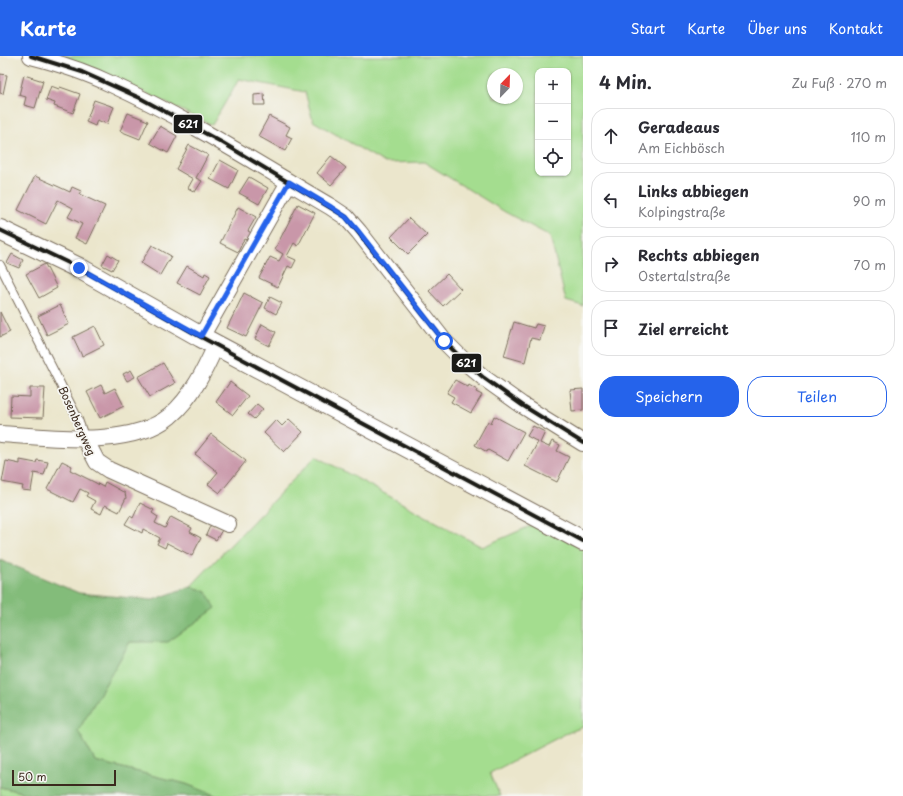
<!DOCTYPE html>
<html lang="de">
<meta charset="utf-8">
<style>
body{margin:0;font-family:"Playpen Sans",sans-serif;background:#f7f7f7;color:#2b2b33}
.controls{position:absolute;right:12px;top:12px;display:grid;overflow:hidden;border-radius:8px;box-shadow:0 1px 3px #0004}
.controls button{width:36px;height:36px;display:grid;place-items:center;padding:0;border:0;border-bottom:1px solid #e1e1e2;background:#fff;color:#2b2b33;font:20px sans-serif}
.compass{position:absolute;left:487px;top:12px;width:36px;height:36px;border-radius:50%;background:#fff;box-shadow:0 1px 3px #0004;rotate:23deg}
.scale{position:absolute;left:12px;bottom:10px;width:104px;box-sizing:border-box;padding-left:4px;border:2px solid #3b2a1e;border-top:0;font-size:11px;line-height:14px;white-space:nowrap;color:#3b2a1e;-webkit-text-stroke:3px #f6f6f2;paint-order:stroke}
.stop{position:absolute;width:12px;height:12px;margin:-9px;border:3px solid #2563eb;border-radius:50%;background:#fff}
.stop.end{background:#2563eb;border-color:#fff;box-shadow:0 1px 4px #0008}
.list{margin:0;padding:0;list-style:none}
h2{display:flex;justify-content:space-between;align-items:center;height:52px;margin:0;padding:0 16px;font-size:17px}
h2 small{font-size:13px;font-weight:400;color:#7c7c81}
.list li{display:grid;grid-template-columns:26px 1fr auto;gap:12px;align-items:center;box-sizing:border-box;height:56px;margin:0 8px 8px;padding:0 8px;border:1px solid #e1e1e2;border-radius:16px}
.list b{display:block;font-size:15px;white-space:nowrap}
.list p{margin:0;font-size:13px;white-space:nowrap;color:#7c7c81}
.list em{font-size:13px;font-style:normal;color:#7c7c81}
.actions{display:flex;gap:8px;padding:12px 16px}
.actions a{flex:1;padding:9px 0;border:1px solid #2563eb;border-radius:16px;text-align:center;font-size:14px;color:#2563eb}
.actions .main{background:#2563eb;color:#fff}
.icon{flex:none;width:22px;height:22px;fill:none;stroke:currentColor;stroke-width:2;stroke-linecap:round;stroke-linejoin:round}
.map{position:relative;flex:none;width:583px;height:740px;overflow:hidden}
header{display:flex;align-items:center;gap:24px;box-sizing:border-box;height:56px;padding:0 20px;background:#2563eb;color:#fff}
header strong{font-size:19px}
nav{display:flex;gap:22px;margin-inline-start:auto;font-size:14px}
main{display:flex}
aside{flex:1;background:#fff}
.map>svg:first-child{display:block}
.green{fill:#a4dd8f;stroke:#708456;fill-rule:evenodd}
.forest{fill:#83bc7a;stroke:#5f734c}
.building{fill:#c997a9}
.lines{fill:none;stroke-linecap:round;stroke-linejoin:round}
.service-casing{stroke:#796c5b;stroke-width:10}
.minor-casing{stroke:#796c5b;stroke-width:18}
.tertiary-casing{stroke:#796c5b;stroke-width:22}
.service{stroke:#fff;stroke-width:8}
.minor{stroke:#fff;stroke-width:16}
.tertiary{stroke:#fff;stroke-width:20}
.bus-1-casing{stroke:#f6f6f2;stroke-width:7}
.bus-1{stroke:#1a1a18;stroke-width:4}
.route{stroke:#2563eb;stroke-width:5}
.labels{text-anchor:middle;stroke-width:3.5;stroke-linejoin:round;paint-order:stroke}
.street-label{font-size:11px;fill:#3b2a1e;stroke:#f6f6f2}
.line-badge{stroke:#f6f6f2;stroke-width:1.5}
.badge-label{font-size:11px;text-anchor:middle;font-weight:bold;fill:#fff}
</style>
<header>
<strong>Karte</strong>
<nav><a>Start</a><a>Karte</a><a>Über uns</a><a>Kontakt</a></nav>
</header>
<main>
<div class="map">
<svg width="583" height="740" viewBox="0 0 583 740">
<rect width="100%" height="100%" fill="#f6f6f2"/>
<filter id="ink" filterUnits="userSpaceOnUse"><feTurbulence type="fractalNoise" baseFrequency=".025" numOctaves="2"/><feDisplacementMap in="SourceGraphic" scale="8" xChannelSelector="R" yChannelSelector="G"/><feConvolveMatrix kernelMatrix="1 2 1 2 8 2 1 2 1" color-interpolation-filters="sRGB"/></filter>
<filter id="wash" filterUnits="userSpaceOnUse"><feTurbulence type="fractalNoise" baseFrequency=".012" numOctaves="4" result="noise"/><feDisplacementMap in="SourceGraphic" scale="16" xChannelSelector="R" yChannelSelector="G"/><feGaussianBlur stdDeviation="0.9" result="paint"/><feColorMatrix in="noise" values="0 0 0 0 0 0 0 0 0 0 0 0 0 0 0 0 0 1.4 0 .05"/><feComposite in="paint" operator="in"/></filter>
<g filter="url(#wash)">
<rect width="100%" height="100%" fill="#ebe6cc"/>
<path class="green" d="M57 0H583V250L566 245 550 180 505 156 424 106 385 107 313 65 305 36 239 23 212 69 98 14ZM538 15H568V117H538ZM493 18H517V42H493Z
M316 400 482 491 535 468 583 492V671L565 678 490 717 500 740H217L186 728 95 705 78 675 130 586 169 585 215 552 206 536 191 530Z
M0 731 38 740H0Z"/>
<path class="forest" d="M0 504 79 537 153 544 191 530 206 536 216 552 168 586H130L78 675 95 705 186 728 217 740H38L0 731Z"/>
<g id="blocks">
<path class="building" d="M0 18 7 19 3 38 0 37Z
M24 19 43 25 35 52 24 49 26 41 19 39Z
M51 30 59 33 60 31 80 38 73 57 54 50 55 47 46 44Z
M264 38 265 49H254V39Z
M94 44 114 51 107 68 97 64 95 70 86 66Z
M128 57 148 65 140 83 120 75Z
M269 60 290 71 286 79 292 82 285 95 258 80Z
M160 70 177 80 168 97 150 87Z
M189 89 208 99 196 122 202 125 195 136 188 132 193 123 176 113Z
M331 100 346 112 331 129 317 117Z
M220 104 238 114 229 133 210 123Z
M35 120 70 136 72 131 81 135 79 138 105 150 87 188 75 182 82 168 68 161 73 152 58 144 46 168 18 154Z
M249 121 268 132 259 148 239 137Z
M298 148 315 157 298 190 294 187 287 200 296 204 292 212 288 210 278 231 259 222 270 201 279 205 283 198 275 193Z
M238 151 256 161 248 175 253 178 249 185 244 183 238 196 220 187Z
M409 162 427 179 408 198 391 181Z
M152 189 171 200 160 219 141 207Z
M12 198 23 204 19 212 7 207Z
M108 198 118 204 112 214 102 209Z
M45 208 57 232 39 242 26 218Z
M187 210 204 220 205 217 210 220 200 239 177 227Z
M447 218 461 233 443 250 429 235Z
M244 237 263 247 246 281 227 272Z
M270 241 282 247 276 258 265 252Z
M60 249 69 268 47 279 38 260Z
M0 256 10 276 0 281Z
M514 266 534 272 536 268 544 270 540 284 531 282 525 306 504 300Z
M262 268 276 276 269 290 255 283Z
M95 270 104 289 82 300 73 281Z
M163 307 175 327 150 341 138 321Z
M131 314 135 321 127 325 123 318Z
M455 324 468 331 469 329 477 334 476 336 482 339 471 357 451 346 454 341 447 337Z
M230 326 248 340 233 359 216 346Z
M101 329 105 337 115 332 124 350 100 362 87 336Z
M30 332H45L43 362 10 361 11 340 30 341Z
M583 333V354L572 355 570 334Z
M257 348 263 353 254 363 248 358Z
M494 360 524 376 508 405 488 394 487 396 475 389 488 365 491 367Z
M289 363 303 376 284 396 264 377 276 364 282 370Z
M533 370 545 376 540 387 549 391 552 385 560 389 557 395 569 401 557 426 525 410 538 386 527 380Z
M211 378 246 405 220 437 208 428 218 416 195 398Z
M20 404 36 407 37 404 48 406 44 419 34 417 31 435 22 434 23 430 2 426 6 405 20 408Z
M62 405 72 410 70 414 94 426 103 431 105 426 125 437 126 442 119 456 105 449 101 458 91 453 95 445 86 440 88 437 80 433 73 446 47 433Z
M140 447 154 454 152 457 158 461 155 467 165 472 171 461 192 472 190 476 201 482 192 500 167 487 165 492 157 488 160 482 143 473 142 477 125 468 130 460 133 462Z
M211 468 222 474 216 484 206 479Z"/>
</g>
</g>
<g filter="url(#ink)">
<use href="#blocks" fill-opacity="0" stroke="#796c5b" stroke-width="1"/>
<g class="lines">
<defs>
<path id="service" d="M0 209 77 361 85 383"/>
<path id="minor" d="M31 0C58 7 86 16 111 28 188 63 259 109 331 151L346 161 359 176 444 285 464 305 484 322 522 349 583 387
M201 281 289 126
M0 378C49 381 130 393 170 360 192 341 205 314 216 289
M85 383 97 406 109 414 228 468"/>
<path id="tertiary" d="M0 174 79 212 201 281 583 485"/>
</defs>
<use href="#service" class="service-casing"/>
<use href="#minor" class="minor-casing"/>
<use href="#tertiary" class="tertiary-casing"/>
<use href="#service" class="service"/>
<use href="#minor" class="minor"/>
<use href="#tertiary" class="tertiary"/>
<defs>
<path id="bus-1" d="M31 0 82 16 140 42 223 87 346 161 444 285 464 305 484 322 522 349 583 387
M0 174 79 212 201 281 583 485"/>
</defs>
<use href="#bus-1" class="bus-1-casing"/>
<use href="#bus-1" class="bus-1"/>
</g>
</g>
<g class="lines" filter="url(#ink)">
<path class="route" d="M79 212 201 280 289 126 331 151 346 161 359 176 444 285"/>
</g>
<g class="labels">
<g class="street-label">
<text transform="translate(77 365) rotate(66)" y="4">Bosenbergweg</text>
</g>
</g>
<g class="line-badge">
<rect x="173" y="58" width="30" height="20" rx="4" fill="#1a1a18"/>
<rect x="451" y="297" width="31" height="20" rx="4" fill="#1a1a18"/>
</g>
<g class="badge-label">
<text x="188" y="72">621</text>
<text x="466" y="311">621</text>
</g>
</svg>
<div class="controls">
<button>+</button>
<button>−</button>
<button><svg class="icon" aria-label="locate" viewBox="0 0 24 24"><circle cx="12" cy="12" r="6"/><path d="M12 2v4M12 18v4M2 12h4M18 12h4"/></svg></button>
</div>
<svg class="compass" viewBox="-18 -18 36 36"><path d="M0-13l5 13h-10z" fill="#e53935"/><path d="M0 13l5-13h-10z" fill="#7c7c81"/></svg>
<div class="scale">50 m</div>
<div class="stop" style="left:444px;top:285px"></div>
<div class="stop end" style="left:79px;top:212px"></div>
</div>
<aside>
<h2>4 Min.<small>Zu Fuß · 270 m</small></h2>
<ul class="list">
<li><svg class="icon" aria-label="ahead" viewBox="0 0 24 24"><path d="M12 20V5M6 11l6-6 6 6"/></svg><div><b>Geradeaus</b><p>Am Eichbösch</p></div><em>110 m</em></li>
<li><svg class="icon" aria-label="left" viewBox="0 0 24 24"><path d="M17 20v-9H6M10 6l-5 5 5 5"/></svg><div><b>Links abbiegen</b><p>Kolpingstraße</p></div><em>90 m</em></li>
<li><svg class="icon" aria-label="right" viewBox="0 0 24 24"><path d="M7 20v-9h11M14 6l5 5-5 5"/></svg><div><b>Rechts abbiegen</b><p>Ostertalstraße</p></div><em>70 m</em></li>
<li><svg class="icon" aria-label="arrive" viewBox="0 0 24 24"><path d="M6 21V4h12l-3 4 3 4H6"/></svg><div><b>Ziel erreicht</b></div></li>
</ul>
<div class="actions"><a class="main">Speichern</a><a>Teilen</a></div>
</aside>
</main>
